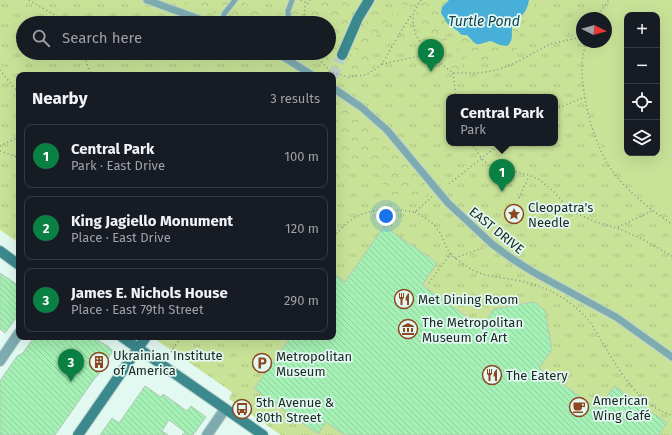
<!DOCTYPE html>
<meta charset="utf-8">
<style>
body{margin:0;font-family:"Fira Sans",sans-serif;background:#242831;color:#f1f3f6}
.controls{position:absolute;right:12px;top:12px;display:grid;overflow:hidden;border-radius:8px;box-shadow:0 4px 16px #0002}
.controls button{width:36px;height:36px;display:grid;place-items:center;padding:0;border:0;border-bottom:1px solid #363941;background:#171b24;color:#f1f3f6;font:20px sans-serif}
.compass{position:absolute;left:576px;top:12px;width:36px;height:36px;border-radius:50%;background:#171b24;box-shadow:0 4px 16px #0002;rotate:96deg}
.you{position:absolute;left:386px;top:216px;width:14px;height:14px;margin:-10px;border:3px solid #fff;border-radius:50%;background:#1a73e8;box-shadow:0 0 0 6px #1a73e833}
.badge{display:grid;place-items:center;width:26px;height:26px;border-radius:50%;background:#0b8043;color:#fff;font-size:13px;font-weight:700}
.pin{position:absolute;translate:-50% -33px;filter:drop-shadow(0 1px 2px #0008)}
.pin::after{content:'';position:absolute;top:21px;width:14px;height:12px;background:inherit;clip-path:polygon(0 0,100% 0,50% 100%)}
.popup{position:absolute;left:446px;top:94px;width:112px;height:52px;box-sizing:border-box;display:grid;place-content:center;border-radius:8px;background:#171b24;filter:drop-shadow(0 1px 3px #0005);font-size:13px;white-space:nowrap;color:#9ea1a6}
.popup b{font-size:15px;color:#f1f3f6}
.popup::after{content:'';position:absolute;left:50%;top:100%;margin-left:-8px;border:8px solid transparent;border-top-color:#171b24}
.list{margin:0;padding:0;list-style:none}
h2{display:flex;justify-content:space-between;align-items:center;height:52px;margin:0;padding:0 16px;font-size:17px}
h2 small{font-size:13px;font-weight:400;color:#9ea1a6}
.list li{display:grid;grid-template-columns:26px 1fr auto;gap:12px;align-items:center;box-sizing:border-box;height:64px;margin:0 8px 8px;padding:0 8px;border:1px solid #363941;border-radius:8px}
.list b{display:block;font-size:15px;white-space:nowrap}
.list p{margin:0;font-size:13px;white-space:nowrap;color:#9ea1a6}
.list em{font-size:13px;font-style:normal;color:#9ea1a6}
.icon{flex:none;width:22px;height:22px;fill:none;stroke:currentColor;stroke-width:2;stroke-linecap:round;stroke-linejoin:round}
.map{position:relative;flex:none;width:672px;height:435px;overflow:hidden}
.search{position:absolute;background:#171b24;box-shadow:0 4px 16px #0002;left:16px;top:16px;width:320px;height:44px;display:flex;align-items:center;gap:10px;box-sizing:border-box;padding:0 14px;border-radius:22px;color:#9ea1a6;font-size:15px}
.panel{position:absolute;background:#171b24;box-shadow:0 4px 16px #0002;left:16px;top:72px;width:320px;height:268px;border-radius:8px}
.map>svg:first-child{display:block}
.grass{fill:url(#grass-tufts);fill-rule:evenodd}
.forest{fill:url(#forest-crowns)}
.garden{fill:#c8e398;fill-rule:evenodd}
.water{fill:#48b0d8}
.building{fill:url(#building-back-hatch);stroke:#b6c6b8}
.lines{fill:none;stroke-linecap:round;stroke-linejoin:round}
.secondary-tunnel{stroke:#bbcfc9;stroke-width:10;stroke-dasharray:10 5;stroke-linecap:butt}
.service-casing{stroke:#bfd4cd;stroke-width:7}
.pedestrian-casing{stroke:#bfd4cd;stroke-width:9}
.minor-casing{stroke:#bfd4cd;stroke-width:12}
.secondary-casing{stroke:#bfd4cd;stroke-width:12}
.path{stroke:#83938e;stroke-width:1.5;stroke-dasharray:1 3;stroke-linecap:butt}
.service{stroke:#7dabaf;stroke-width:5}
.pedestrian{stroke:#7dabaf;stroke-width:7}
.minor{stroke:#7dabaf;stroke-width:10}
.secondary{stroke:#3b888d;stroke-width:10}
.labels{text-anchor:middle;stroke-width:3.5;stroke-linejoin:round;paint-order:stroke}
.poi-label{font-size:13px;fill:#202926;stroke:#e2f9f2;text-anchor:start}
.street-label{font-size:13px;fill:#202926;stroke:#e2f9f2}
.water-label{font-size:14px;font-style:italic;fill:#134051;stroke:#e2f9f2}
</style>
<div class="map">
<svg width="672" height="435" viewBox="0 0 672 435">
<defs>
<pattern id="grass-tufts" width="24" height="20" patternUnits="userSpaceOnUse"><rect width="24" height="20" fill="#c8e398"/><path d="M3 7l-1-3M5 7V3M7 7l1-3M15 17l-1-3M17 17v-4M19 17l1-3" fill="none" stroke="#acc383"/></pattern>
<pattern id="forest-crowns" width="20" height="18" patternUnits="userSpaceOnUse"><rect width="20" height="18" fill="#c8e398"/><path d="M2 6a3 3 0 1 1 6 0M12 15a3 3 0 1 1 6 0" fill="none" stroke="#acc383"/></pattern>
<pattern id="building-back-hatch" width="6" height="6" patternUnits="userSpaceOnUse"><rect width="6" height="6" fill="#a5f1b5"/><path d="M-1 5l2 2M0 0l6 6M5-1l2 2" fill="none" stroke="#8ecf9c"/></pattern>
</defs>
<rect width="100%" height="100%" fill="#e2f9f2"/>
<path class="grass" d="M0 0H672V435H281L229 399 232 392 152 337H333V75H19V243L0 230ZM627 15H657V153H627ZM582 18H606V42H582ZM23 23H329V53H23ZM449 97H555V143H449Z"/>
<path class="forest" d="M176 0H233C227 7 223 12 213 13Z
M241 0C248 4 263 19 269 18 273 18 276 15 281 15L284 13 287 23H239L229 19Z
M313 0H361L346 27 335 52 350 58 361 31 378 0H382L377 9C389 14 397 15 409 13L406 18C401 17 397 17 393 18 382 23 371 41 372 53 372 57 375 61 377 65 353 83 335 73 317 53H329V23H306V15Z
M386 0H417C411 9 395 4 386 0Z
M424 0H449L442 7 441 13 445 19 451 26 448 27 444 31 447 41C440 40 436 41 434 48L437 54 435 55C424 48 413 30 415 17 416 10 421 5 424 0Z
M529 0H535C533 19 525 17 520 30 517 37 519 45 516 52 511 56 505 55 500 57 494 59 488 64 481 62 475 61 472 57 465 57L462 63 464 70C457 70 448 69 446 61H452L457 58 458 52 456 47 461 41 462 35H467C477 45 476 46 489 41L503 46 511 42 513 37V26L517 20 524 14Z
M295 4H299L302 7 301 23H293L291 9Z
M333 94C348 103 363 113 375 125 396 144 412 167 429 189 427 196 424 201 417 205L411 198C405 197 399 200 393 196 378 184 382 163 360 161 349 169 350 179 333 180Z"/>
<path class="garden" d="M614 0H672V219C626 186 601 157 590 99 586 80 585 61 590 42H606V18H600ZM627 15H657V153H627Z"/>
<path class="water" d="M449 0H529C528 5 526 12 522 15 519 19 515 20 513 25 510 33 515 39 507 46L500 45 491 41C475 44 480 49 467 35 464 35 461 36 459 32L448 24 441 13 442 7Z"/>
<path class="building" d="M384 226 437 263 422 285 481 327 494 309 534 302 545 310 552 350 539 368 598 409 614 386 667 423 659 435H345L326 422 318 434 254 389 291 337H333V273L345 282Z
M0 273 19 286V314L5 333 0 329Z
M34 337H95L96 339 109 347 113 351 99 372V374L95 378 55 435H0V381L17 356 23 353Z
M145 386 161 397 163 394 187 411 191 406 206 417 193 435H182L185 432 169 420 162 431 168 435H100L112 418 119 423Z"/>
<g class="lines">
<path class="secondary-tunnel" d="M333 77 342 55"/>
<defs>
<path id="service" d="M223 23 224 14 235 0
M289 23 288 11 292 0"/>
<path id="pedestrian" d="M147 0 210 23
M277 53 312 75
M333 88 361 107 387 130 448 203 492 244 511 258 533 272 616 317 672 357"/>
<path id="minor" d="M0 361 19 333
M207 435 225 409"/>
<path id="secondary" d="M342 55 358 18 369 0
M0 251 19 265
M122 337 263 435
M78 435 146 337"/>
</defs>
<use href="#service" class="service-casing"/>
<use href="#pedestrian" class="pedestrian-casing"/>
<use href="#minor" class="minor-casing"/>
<use href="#secondary" class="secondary-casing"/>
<path class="path" d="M29 0 58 17 64 23
M301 0 307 3
M421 0 413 13V24L416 35 422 45 431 56 453 73H479L497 70 515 63 550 44 582 37
M596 18 609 0
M303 23 305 7 310 0
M586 42C584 50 582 58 582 66 581 95 594 145 611 169 627 191 649 209 672 224
M83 53 91 75
M313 53 331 72 349 77 365 75 374 70 382 64 403 28 412 14
M382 64 415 57 431 56
M436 66 441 59
M0 70 19 94
M453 73 456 97
M320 74 330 72
M555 109 585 97
M471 143 482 159 489 165 529 175 540 180 553 191 571 211 596 222 617 228 644 240 672 256
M0 146 19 137
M0 151 19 158
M449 184 501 143
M519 198 529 176
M528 207C544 202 556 214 571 211
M415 212C421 216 428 219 433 224 441 230 443 242 448 250 453 258 463 264 471 269 484 277 500 277 515 280 541 284 565 296 584 315 591 322 595 331 601 340 618 368 637 405 672 415
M618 227 652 211
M333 236C340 231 346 223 354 218 372 207 396 209 415 212L433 196
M455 258 485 247
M429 283 451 253
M171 352 181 337"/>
<use href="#service" class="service"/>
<use href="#pedestrian" class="pedestrian"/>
<use href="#minor" class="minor"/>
<use href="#secondary" class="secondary"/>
</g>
<defs>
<symbol id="sight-ring" viewBox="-11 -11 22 22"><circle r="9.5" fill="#e2f9f2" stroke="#8d4720" stroke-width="1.5"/><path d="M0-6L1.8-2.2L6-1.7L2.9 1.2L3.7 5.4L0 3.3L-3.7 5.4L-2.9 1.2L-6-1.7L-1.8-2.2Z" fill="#8d4720"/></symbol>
<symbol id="restaurant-ring" viewBox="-11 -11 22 22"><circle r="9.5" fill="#e2f9f2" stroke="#8d4720" stroke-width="1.5"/><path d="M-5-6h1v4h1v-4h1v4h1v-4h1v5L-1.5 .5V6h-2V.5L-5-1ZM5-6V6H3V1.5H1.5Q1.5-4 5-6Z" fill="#8d4720"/></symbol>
<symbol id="museum-ring" viewBox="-11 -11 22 22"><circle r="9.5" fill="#e2f9f2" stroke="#8d4720" stroke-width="1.5"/><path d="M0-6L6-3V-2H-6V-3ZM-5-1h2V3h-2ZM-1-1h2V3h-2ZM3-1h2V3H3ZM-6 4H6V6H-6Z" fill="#8d4720"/></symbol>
<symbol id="building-ring" viewBox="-11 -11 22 22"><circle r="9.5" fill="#e2f9f2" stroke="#8d4720" stroke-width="1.5"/><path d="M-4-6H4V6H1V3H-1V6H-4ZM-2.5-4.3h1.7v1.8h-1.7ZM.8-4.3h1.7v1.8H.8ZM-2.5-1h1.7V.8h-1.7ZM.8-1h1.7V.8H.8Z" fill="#8d4720"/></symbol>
<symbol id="parking-ring" viewBox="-11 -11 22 22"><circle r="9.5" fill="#e2f9f2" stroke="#8d4720" stroke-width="1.5"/><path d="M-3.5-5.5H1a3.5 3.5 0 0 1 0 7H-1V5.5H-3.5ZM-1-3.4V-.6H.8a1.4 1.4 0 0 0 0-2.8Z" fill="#8d4720"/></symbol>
<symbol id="cafe-ring" viewBox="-11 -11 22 22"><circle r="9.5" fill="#e2f9f2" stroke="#8d4720" stroke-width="1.5"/><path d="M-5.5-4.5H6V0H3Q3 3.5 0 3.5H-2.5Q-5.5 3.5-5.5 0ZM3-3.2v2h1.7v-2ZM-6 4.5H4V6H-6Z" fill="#8d4720"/></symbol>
<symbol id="bus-ring" viewBox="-11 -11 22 22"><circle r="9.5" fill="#e2f9f2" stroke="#8d4720" stroke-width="1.5"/><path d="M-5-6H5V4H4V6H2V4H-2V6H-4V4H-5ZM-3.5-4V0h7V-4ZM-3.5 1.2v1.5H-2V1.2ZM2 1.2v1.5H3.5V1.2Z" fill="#8d4720"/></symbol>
</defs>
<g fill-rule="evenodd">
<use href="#sight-ring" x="503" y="203" width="22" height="22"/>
<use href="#restaurant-ring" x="393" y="288" width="22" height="22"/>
<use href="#museum-ring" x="397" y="318" width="22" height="22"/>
<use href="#building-ring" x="88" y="351" width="22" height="22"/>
<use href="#parking-ring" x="251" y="352" width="22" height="22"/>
<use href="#restaurant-ring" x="481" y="364" width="22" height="22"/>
<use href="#cafe-ring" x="568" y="396" width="22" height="22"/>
<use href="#bus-ring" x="231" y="398" width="22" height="22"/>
</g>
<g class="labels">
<g class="poi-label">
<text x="528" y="212">Cleopatra's<tspan x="528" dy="15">Needle</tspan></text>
<text x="418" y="304">Met Dining Room</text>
<text x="422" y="327">The Metropolitan<tspan x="422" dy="15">Museum of Art</tspan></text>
<text x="113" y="360">Ukrainian Institute<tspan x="113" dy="15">of America</tspan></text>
<text x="276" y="361">Metropolitan<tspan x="276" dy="15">Museum</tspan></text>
<text x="506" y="380">The Eatery</text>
<text x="593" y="405">American<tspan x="593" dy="15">Wing Café</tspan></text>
<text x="256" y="407">5th Avenue &amp;<tspan x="256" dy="15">80th Street</tspan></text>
</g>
<g class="street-label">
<text transform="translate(497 230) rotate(39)" y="5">EAST DRIVE</text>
</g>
<g class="water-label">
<text x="484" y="26">Turtle Pond</text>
</g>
</g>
</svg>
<div class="controls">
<button>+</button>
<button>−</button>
<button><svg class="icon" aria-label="locate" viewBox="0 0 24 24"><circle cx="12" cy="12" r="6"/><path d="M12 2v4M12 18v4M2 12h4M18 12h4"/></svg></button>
<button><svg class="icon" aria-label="layers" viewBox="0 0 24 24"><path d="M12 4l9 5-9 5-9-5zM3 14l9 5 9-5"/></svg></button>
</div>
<svg class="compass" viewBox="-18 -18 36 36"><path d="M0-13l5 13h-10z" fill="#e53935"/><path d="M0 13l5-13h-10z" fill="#9ea1a6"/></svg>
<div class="you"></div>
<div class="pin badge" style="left:502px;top:192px">1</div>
<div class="popup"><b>Central Park</b>Park</div>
<div class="pin badge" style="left:431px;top:72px">2</div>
<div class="pin badge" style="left:71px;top:382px">3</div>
<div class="search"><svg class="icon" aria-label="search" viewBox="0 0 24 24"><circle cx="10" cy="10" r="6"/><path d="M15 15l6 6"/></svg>Search here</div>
<section class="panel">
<h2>Nearby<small>3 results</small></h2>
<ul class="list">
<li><span class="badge">1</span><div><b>Central Park</b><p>Park · East Drive</p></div><em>100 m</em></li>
<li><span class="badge">2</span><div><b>King Jagiello Monument</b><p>Place · East Drive</p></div><em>120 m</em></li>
<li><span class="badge">3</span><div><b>James E. Nichols House</b><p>Place · East 79th Street</p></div><em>290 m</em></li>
</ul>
</section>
</div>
